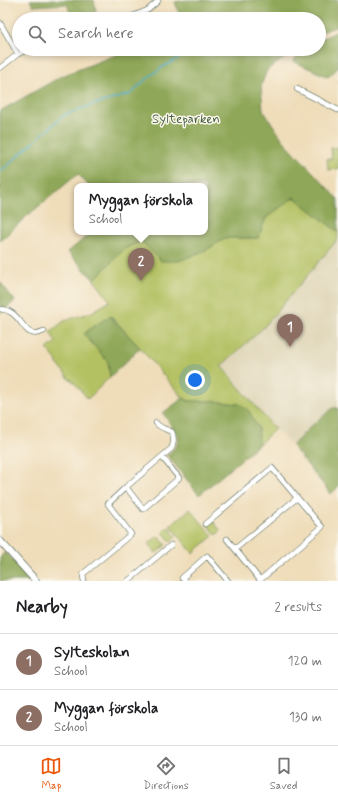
<!DOCTYPE html>
<meta charset="utf-8">
<style>
body{margin:0;font-family:Mynerve,sans-serif;background:#f2f2f2;color:#202124}
.you{position:absolute;left:195px;top:380px;width:14px;height:14px;margin:-10px;border:3px solid #fff;border-radius:50%;background:#1a73e8;box-shadow:0 0 0 6px #1a73e833}
.badge{display:grid;place-items:center;width:26px;height:26px;border-radius:50%;background:#ea580c;color:#fff;font-size:13px;font-weight:700}
.pin{position:absolute;translate:-50% -33px;filter:drop-shadow(0 1px 2px #0008)}
.pin::after{content:'';position:absolute;top:21px;width:14px;height:12px;background:inherit;clip-path:polygon(0 0,100% 0,50% 100%)}
.popup{position:absolute;left:74px;top:183px;width:134px;height:52px;box-sizing:border-box;display:grid;place-content:center;border-radius:8px;background:#fff;filter:drop-shadow(0 1px 3px #0005);font-size:13px;white-space:nowrap;color:#757577}
.popup b{font-size:15px;color:#202124}
.popup::after{content:'';position:absolute;left:50%;top:100%;margin-left:-8px;border:8px solid transparent;border-top-color:#fff}
.list{margin:0;padding:0;list-style:none}
h2{display:flex;justify-content:space-between;align-items:center;height:52px;margin:0;padding:0 16px;font-size:17px}
h2 small{font-size:13px;font-weight:400;color:#757577}
.list li{display:grid;grid-template-columns:26px 1fr auto;gap:12px;align-items:center;box-sizing:border-box;height:56px;padding:0 16px;border-top:1px solid #e0e0e0}
.list b{display:block;font-size:15px;white-space:nowrap}
.list p{margin:0;font-size:13px;white-space:nowrap;color:#757577}
.list em{font-size:13px;font-style:normal;color:#757577}
.icon{flex:none;width:22px;height:22px;fill:none;stroke:currentColor;stroke-width:2;stroke-linecap:round;stroke-linejoin:round}
.map{position:relative;flex:none;width:338px;height:581px;overflow:hidden}
.search{position:absolute;background:#fff;box-shadow:0 2px 6px #0003;left:12px;right:12px;top:12px;height:44px;display:flex;align-items:center;gap:10px;box-sizing:border-box;padding:0 14px;border-radius:22px;color:#757577;font-size:15px}
.sheet{height:164px;background:#fff}
nav{display:flex;justify-content:space-around;align-items:center;box-sizing:border-box;height:56px;border-top:1px solid #e0e0e0;background:#fff;font-size:11px;color:#757577}
nav a{display:grid;justify-items:center;gap:2px}
nav .on{color:#ea580c}
.map>svg:first-child{display:block}
.built{fill:#ded4b5}
.green{fill:#b4c163;stroke:#6a7f4c}
.forest{fill:#8fa759;stroke:#577246}
.lines{fill:none;stroke-linecap:round;stroke-linejoin:round}
.stream{stroke:#40a9c0;stroke-width:1.5}
.minor-casing{stroke:#3e5548;stroke-width:6}
.tertiary-casing{stroke:#3e5548;stroke-width:8}
.minor{stroke:#fff;stroke-width:5}
.tertiary{stroke:#fff;stroke-width:7}
.labels{text-anchor:middle;stroke-width:3;stroke-linejoin:round;paint-order:stroke}
.park-label{font-size:13px;fill:#445e40;stroke:#fbf7ec}
</style>
<div class="map">
<svg width="338" height="581" viewBox="0 0 338 581">
<rect width="100%" height="100%" fill="#fbf7ec"/>
<filter id="ink" filterUnits="userSpaceOnUse"><feTurbulence type="fractalNoise" baseFrequency=".025" numOctaves="2"/><feDisplacementMap in="SourceGraphic" scale="8" xChannelSelector="R" yChannelSelector="G"/><feConvolveMatrix kernelMatrix="1 2 1 2 8 2 1 2 1" color-interpolation-filters="sRGB"/></filter>
<filter id="wash" filterUnits="userSpaceOnUse"><feTurbulence type="fractalNoise" baseFrequency=".012" numOctaves="4" result="noise"/><feDisplacementMap in="SourceGraphic" scale="16" xChannelSelector="R" yChannelSelector="G"/><feGaussianBlur stdDeviation="0.9" result="paint"/><feColorMatrix in="noise" values="0 0 0 0 0 0 0 0 0 0 0 0 0 0 0 0 0 1.4 0 .05"/><feComposite in="paint" operator="in"/></filter>
<g filter="url(#wash)">
<rect width="100%" height="100%" fill="#efddba"/>
<path class="built" d="M338 239V408H333L310 427 292 446 275 429 221 366 263 328Z"/>
<path class="green" d="M338 147V169L328 170 327 159H332L331 148Z
M294 197 338 232V239L263 328 221 366 275 429 257 446 259 436 213 401H189L183 398 140 348 111 316 90 341 108 362 110 377 88 399 71 379 70 380 56 362 57 361 47 349 56 342 50 332 64 321 92 312 110 301 94 280 124 249 141 241 161 261 206 250 226 238H258L266 218Z
M190 509 213 536 193 553 170 526Z
M213 521 221 531 216 535 208 525Z
M168 527 176 537 171 542 163 532Z
M158 536 166 545 156 553 148 544Z"/>
<path class="forest" d="M30 0H94L97 18 72 19 67 4 33 6Z
M186 0H338V26L319 33V19H181L175 2Z
M338 31V68L328 77 293 61 306 49H319V40Z
M131 49H296L290 54 267 70 261 86 263 110 283 140 338 199V232L294 197 266 218 258 238H226L206 250 179 261H161L141 241 124 249 94 280 68 252 92 232H205V186H89L78 174 27 216 0 241V111L62 76Z
M0 282 15 301 0 313Z
M110 316 140 348 110 377 108 362 84 334 91 328Z
M183 398 189 401H213L240 404 249 411 258 428 259 436 257 446 199 495 167 455 176 447 179 438 163 413Z
M333 408H338V487L331 494 292 446 310 427Z
M5 552 34 581H0V558Z"/>
<g class="lines">
<path class="stream" d="M0 172 64 115 92 105 131 94 144 81 161 68 195 49"/>
</g>
</g>
<g filter="url(#ink)">
<g class="lines">
<defs>
<path id="minor" d="M126 19 148 10 158 1
M0 23 18 54
M0 68 18 54 28 49
M297 89 338 110
M0 309C4 309 9 311 12 313 25 322 25 340 44 331
M126 487 143 509 179 478 162 457
M205 524 272 468 322 527 260 580V581
M227 539 260 580
M235 549 297 498
M84 581 83 575 84 573 131 534 108 504 126 487 172 448C174 442 174 437 172 432 166 429 160 428 156 423
M128 581 171 545
M185 581 182 578 207 556 228 581"/>
<path id="tertiary" d="M0 541 36 581"/>
</defs>
<use href="#minor" class="minor-casing"/>
<use href="#tertiary" class="tertiary-casing"/>
<use href="#minor" class="minor"/>
<use href="#tertiary" class="tertiary"/>
</g>
</g>
<g class="labels">
<g class="park-label">
<text x="186" y="123">Sylteparken</text>
</g>
</g>
</svg>
<div class="you"></div>
<div class="pin badge" style="left:290px;top:347px;background:#8d6e63">1</div>
<div class="pin badge" style="left:141px;top:281px;background:#8d6e63">2</div>
<div class="popup"><b>Myggan förskola</b>School</div>
<div class="search"><svg class="icon" aria-label="search" viewBox="0 0 24 24"><circle cx="10" cy="10" r="6"/><path d="M15 15l6 6"/></svg>Search here</div>
</div>
<section class="sheet">
<h2>Nearby<small>2 results</small></h2>
<ul class="list">
<li><span class="badge" style="background:#8d6e63">1</span><div><b>Sylteskolan</b><p>School</p></div><em>120 m</em></li>
<li><span class="badge" style="background:#8d6e63">2</span><div><b>Myggan förskola</b><p>School</p></div><em>130 m</em></li>
</ul>
</section>
<nav>
<a class="on"><svg class="icon" aria-label="map" viewBox="0 0 24 24"><path d="M3 6l6-2 6 2 6-2v14l-6 2-6-2-6 2zM9 4v14M15 6v14"/></svg>Map</a>
<a><svg class="icon" aria-label="directions" viewBox="0 0 24 24"><path d="M12 3l9 9-9 9-9-9zM9 14v-3h6M13 9l2 2-2 2"/></svg>Directions</a>
<a><svg class="icon" aria-label="saved" viewBox="0 0 24 24"><path d="M7 4h10v16l-5-4-5 4z"/></svg>Saved</a>
</nav>
